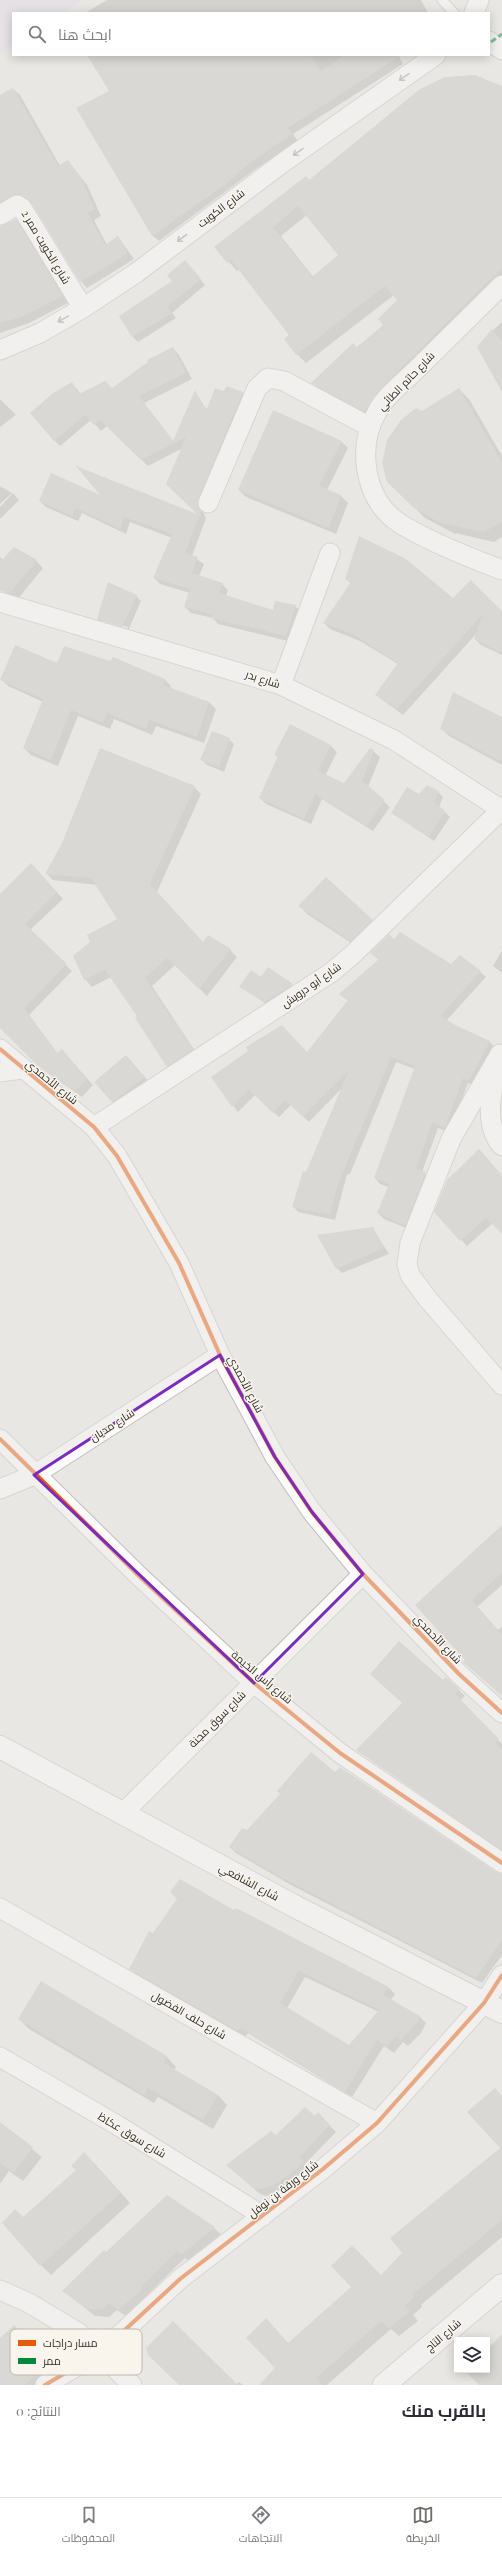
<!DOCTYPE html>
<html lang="ar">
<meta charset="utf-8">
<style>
body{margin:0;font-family:"Playfair Display",Cairo,serif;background:#f7f7f7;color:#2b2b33;direction:rtl}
.controls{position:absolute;right:12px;bottom:12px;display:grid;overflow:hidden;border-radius:0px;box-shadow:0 2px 10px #0003}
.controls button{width:36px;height:36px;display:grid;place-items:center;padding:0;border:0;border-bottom:1px solid #e1e1e2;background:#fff;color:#2b2b33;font:20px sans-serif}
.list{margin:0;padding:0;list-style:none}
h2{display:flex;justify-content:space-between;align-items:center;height:52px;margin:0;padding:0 16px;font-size:17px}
h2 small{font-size:13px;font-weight:400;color:#7c7c81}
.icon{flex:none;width:22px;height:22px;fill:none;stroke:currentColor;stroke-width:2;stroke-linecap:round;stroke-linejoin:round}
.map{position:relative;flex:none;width:502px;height:2385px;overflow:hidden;direction:ltr}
.search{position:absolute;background:#fff;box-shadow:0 2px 10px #0003;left:12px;right:12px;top:12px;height:44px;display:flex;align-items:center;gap:10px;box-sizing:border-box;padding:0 14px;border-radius:0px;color:#7c7c81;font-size:15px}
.sheet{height:112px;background:#fff}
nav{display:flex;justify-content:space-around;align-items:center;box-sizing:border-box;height:56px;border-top:1px solid #e1e1e2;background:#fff;font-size:11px;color:#7c7c81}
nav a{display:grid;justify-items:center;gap:2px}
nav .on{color:#6e6d69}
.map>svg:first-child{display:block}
.green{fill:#dfd9e6}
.shadow{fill:#0003;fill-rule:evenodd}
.building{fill:#c7c5c3;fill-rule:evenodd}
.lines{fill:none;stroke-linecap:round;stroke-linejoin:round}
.lane-casing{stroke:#c0bfbc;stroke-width:11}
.street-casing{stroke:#c0bfbc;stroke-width:21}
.secondary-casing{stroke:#c0bfbc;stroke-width:24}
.lane{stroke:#fcfbfb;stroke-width:9}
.street{stroke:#fcfbfb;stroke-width:19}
.secondary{stroke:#fcfbfb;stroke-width:22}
.quiet{stroke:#00873e;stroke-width:3;stroke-dasharray:6 3;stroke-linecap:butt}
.cycleway-casing{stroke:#f9f5ed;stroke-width:6}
.cycleway{stroke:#e8590c;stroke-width:4}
.oneway{stroke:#9e9d9c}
.marked{fill:none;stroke:#7b2cbf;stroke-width:3;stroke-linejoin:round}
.labels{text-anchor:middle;stroke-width:3;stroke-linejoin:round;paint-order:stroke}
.street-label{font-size:11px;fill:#2c2b28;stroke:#f9f5ed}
.key{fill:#f9f5ed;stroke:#bcb8b2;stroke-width:1}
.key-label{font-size:11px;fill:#2c2b28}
</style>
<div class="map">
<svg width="502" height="2385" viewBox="0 0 502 2385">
<rect width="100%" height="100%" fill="#e9e7e3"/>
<path class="green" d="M0 0H83L62 13H13V44L0 52Z"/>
<path class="shadow" d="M107 0H421L428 13H85Z
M88 55H398L403 64 293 134 298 141 257 168 159 241 153 236 78 108 111 91Z
M502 88V285L374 420 321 392 313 383 384 325 399 300 394 295 306 363 297 354 290 336 239 269 237 271 216 247 309 181ZM307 215 339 255 314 278 281 236Z
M13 89 20 95 60 166 68 161 87 185 101 216 94 220 107 245 118 237 134 259 87 288 81 281 34 205 30 202H18L0 214V96Z
M15 220 22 226 68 303 29 323 0 333V227Z
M190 267 205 285 172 313 176 318 138 342 133 337 174 281Z
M502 322V389L490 333Z
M173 348 179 355 192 379 144 403 174 442 195 392 207 410 227 387 243 393 249 399 204 505 203 512 206 518 192 556 204 564 199 576 222 584 228 590 226 596 274 611 295 606 301 612 292 642 218 624 213 618 191 613 185 607 190 593 160 584 154 578 172 538 130 522 126 534 82 513 78 521 46 507 40 501 104 498 79 469 201 516 168 484 183 448 148 466 107 426 101 431 91 420 60 446 54 440 72 383 81 394 112 389Z
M459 389 469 399 502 456V537L494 542 455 533 457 535 425 518 388 481Z
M0 399 16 415 0 427Z
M341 441 348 448 327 490 341 496 348 503 336 534 246 497 239 490Z
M0 486 12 493 0 504Z
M13 493 19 500 0 519V507Z
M0 557 3 560 36 561 43 568 17 600 0 588Z
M346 579 453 600 502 612V655L481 645 475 639 477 633 403 715 376 695 398 664 360 641 330 629 324 623 351 584Z
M136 596 141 601 128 631 103 624 98 619ZM103 620 128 627 127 629 103 622Z
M58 664 165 680 171 686 170 689 209 702 216 709 204 743 156 726 152 735 114 719 110 729 78 716 58 766 31 755 24 748 43 702 8 686 1 679Z
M502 718V765L449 736 441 728Z
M229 739 234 744 224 772 207 765 201 759Z
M331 746 337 752 325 776 344 785 373 751 380 757 368 787 390 807 373 831 322 799 311 824 266 804 260 798 278 757 276 755Z
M194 787 201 794 157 892 203 943 230 950 237 957 207 996 175 965 152 986 199 1057 175 1073 167 1066 138 1016 111 977 92 987 85 979 119 919 97 885 53 880 46 873Z
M438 792 443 797 439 807 450 817 434 841 392 813 419 795Z
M37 871 63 899 30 930 72 971 29 1015 58 1054 68 1057 93 1085 82 1097 45 1071 0 1028V896Z
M300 906 372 920 379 928 359 948 307 914Z
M394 941 451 965 480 972 486 977 446 1021 490 1042 495 1048 475 1086 468 1083 450 1133 438 1128 422 1172 431 1179 411 1230 384 1219 378 1213 389 1187 380 1184 375 1178 415 1069 396 1062 350 1174H347L335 1220 298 1212 293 1206 342 1088 309 1122 291 1105 279 1117 255 1095 238 1112 212 1077 307 1053 379 960 371 953Z
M502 950V973L493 966Z
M268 968 298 990 271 1007 241 987 262 978Z
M131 1062 150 1083 117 1107 112 1102Z
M502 1176V1231L493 1223 467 1246 435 1212Z
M373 1229 389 1254 342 1273 337 1268Z
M502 1526V1585L477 1607 498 1630 502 1627V1695L464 1662 466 1660 417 1605Z
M446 1678 465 1696 460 1701 502 1744V1851L357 1750Z
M336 1773 495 1873 502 1874V1955L482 1983 291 1885 236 1853 230 1847 247 1831Z
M236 1909 389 1988 395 1994 391 2000 420 2017 426 2023 421 2033 408 2046 403 2042 394 2053 384 2046 352 2097 248 2033 245 2037 137 1975 131 1969 153 1934 235 1911ZM305 1977 379 2012 349 2046 287 2008Z
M41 1983 167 2057 176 2067 174 2070 218 2095 227 2105 213 2129 158 2097 154 2103 29 2029 19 2019Z
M502 2097V2237L421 2305 422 2307 413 2315 418 2321 399 2336 391 2329 327 2385H260L277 2368 266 2320 289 2344 381 2277 502 2148Z
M318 2114 336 2132 305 2164 310 2170 277 2194 266 2196 260 2194 235 2172 276 2136Z
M0 2124 42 2157 23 2181 9 2171 0 2184Z
M94 2163 130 2203 51 2275 41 2265 23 2218Z
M214 2228 221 2234 189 2261 185 2258 147 2295 149 2297 126 2316 117 2310 109 2317 95 2316 64 2291 106 2254Z
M14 2326 54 2368 37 2385H0V2339Z
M239 2382 243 2385H180L236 2384Z"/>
<path class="building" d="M87 55H310L321 71 344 55H402L288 128 292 134 251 162 226 184 152 236 76 108 109 91Z
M475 75 502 86V268L382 387 364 412 311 383 353 343 357 348 383 325 378 319 397 300 385 286 296 355 284 339 289 335 231 260 227 263 214 247 306 176 309 180 420 89 445 77ZM298 206 338 255 312 277 273 227Z
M13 88 58 166 68 160 81 178 95 209 88 213 105 245 118 236 128 252 115 262 80 282 31 202 17 194 0 202V95Z
M16 219 63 296 22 317 0 323V226Z
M185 260 201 279 167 307 172 313 132 337 119 316 172 281 167 275Z
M492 329 502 342V392L477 347Z
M173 347 186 373 139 396 173 441 195 390 206 411 215 388 224 391 227 386 243 392 198 499 197 505 201 511 185 553 198 557 192 573 223 583 219 593 273 610 275 601 296 605 286 636 211 618 212 614 184 607 190 589 153 578 172 534 124 517 120 529 76 508 72 516 39 501 51 473 100 495 76 466 197 514 166 484 186 437 141 460 100 420 94 425 85 415 54 441 30 413 53 393 72 382 79 394 105 381 112 388 148 362 147 360Z
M459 388 502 462V522L484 532 440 523 414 508 387 482 382 463 387 440 401 420 416 408 422 411Z
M273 410 342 441 319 486 341 495 329 528 238 490Z
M359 536 406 559 453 598 471 580 502 611V653L474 639 483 614 397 709 375 695 398 663 354 635 323 623 351 582 345 579Z
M14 547 37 560 10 593 0 591V562Z
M108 582 137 595 122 627 97 619Z
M15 645 57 663 64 646 110 661 113 657 165 679 163 685 209 702 197 737 149 720 146 729 107 713 103 723 71 710 51 760 23 748 43 699 0 680Z
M453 692 502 717V762L440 729Z
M290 724 331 745 318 771 344 783 370 748 374 750 362 781 385 800 367 826 315 794 304 819 259 798 278 756 274 755Z
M212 731 230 738 219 767 200 760Z
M100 748 195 786 150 884 203 942 208 935 231 949 199 989 167 958 145 978 193 1049 167 1067 135 1018 137 1016 105 970 84 980 73 956 90 942 87 935 117 919 91 878 45 874 62 843Z
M427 785 439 791 434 802 445 811 429 837 391 813 407 787 419 794Z
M31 863 57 892 25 924 67 964 24 1008 57 1053 62 1049 87 1079 75 1091 37 1065 0 1028V894Z
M326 877 373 920 351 941 298 906Z
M400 932 451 964 460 955 481 971 440 1016 457 1026 490 1041 469 1081 463 1078 445 1128 432 1123 416 1169 426 1172 405 1226 377 1213 389 1184 374 1178 415 1066 391 1057 338 1184 330 1215 292 1207 303 1171 306 1172 349 1070 303 1117 285 1100 273 1113 249 1090 232 1107 211 1077 248 1051 246 1047 282 1025 307 1052 348 1001 339 994 379 959 370 953 389 934 394 939Z
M268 967 293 984 265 1002 239 987 251 970 261 977Z
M126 1055 145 1077 112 1102 94 1082Z
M479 1149 502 1175V1234L486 1218 460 1241 434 1212 447 1180Z
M373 1227 384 1248 336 1269 317 1235Z
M502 1525V1573L472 1600 502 1635V1696L463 1662 465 1660 415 1605Z
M399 1641 443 1680 446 1677 459 1689 455 1694 499 1739 495 1743 502 1750V1850L356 1750 402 1703 370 1674Z
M311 1752 335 1772 340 1767 496 1872 502 1874V1940L476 1978 284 1879 229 1847 242 1828 247 1830 280 1794 277 1791Z
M180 1879 234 1910 236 1908 389 1987 383 1995 420 2016 417 2023 401 2040 396 2036 387 2047 377 2040 345 2092 241 2028 238 2031 129 1969 149 1931 153 1933 177 1899 170 1892ZM299 1971 379 2010 349 2045 280 2003Z
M41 1981 167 2056 164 2063 218 2095 203 2120 148 2088 144 2095 18 2019Z
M495 2088 502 2096V2220L412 2295 414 2297 405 2306 410 2311 389 2328 381 2321 316 2378 323 2385H259L275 2368 246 2338 266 2318 288 2343 351 2287 331 2266 352 2245 381 2275 402 2253 390 2238 500 2148 467 2112Z
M305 2107 315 2116 318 2112 330 2125 299 2157 304 2162 285 2178 269 2187 258 2189 252 2187 226 2165 271 2131 276 2135Z
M0 2122 33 2147 14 2173 0 2163Z
M84 2152 121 2193 40 2266 2 2223 15 2209 23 2217 76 2170 71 2166Z
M167 2195 215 2227 181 2255 177 2251 141 2287 143 2289 118 2310 109 2303 102 2310 87 2309 62 2291 104 2250 106 2252Z
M173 2321 238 2385H179L148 2355 146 2348Z
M14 2325 49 2361 25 2385H0V2338Z
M502 2334V2385H479L464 2370H487V2350Z"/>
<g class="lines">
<defs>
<path id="lane" d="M442 0 454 13"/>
<path id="street" d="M474 13 479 0
M489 41 502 50
M0 215 17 205 22 208 83 308
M502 285C474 313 446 340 418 368 404 382 386 395 377 412 357 446 364 496 395 520 420 538 473 559 502 570
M0 350 40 333 83 308 136 273 281 164 436 55
M208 503 257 388 268 378 284 381 370 427
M0 602 281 685 394 740 502 810
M281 685 330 553
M0 1049 94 1127 117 1156 179 1263 220 1355 251 1412 275 1457 312 1512 363 1574 459 1674 502 1713
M500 1054 451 1139 410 1243 407 1264 410 1275 427 1298 502 1385
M496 1071C491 1094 484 1126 502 1146
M0 1072 22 1069
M94 1127 332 972 352 955 502 809
M0 1439 140 1577 254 1683 340 1753 502 1863
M0 1489 34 1475 220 1355
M122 1814 363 1574
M0 1908 377 2123
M0 2057 117 2125 263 2216
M0 2290 29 2303 79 2333 132 2385
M45 2385 101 2352 180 2279 323 2169 377 2123 484 2003 502 1975"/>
<path id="secondary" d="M0 1747 296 1907 502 2012
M384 2385 502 2285"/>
</defs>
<use href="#lane" class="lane-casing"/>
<use href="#street" class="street-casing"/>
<use href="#secondary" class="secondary-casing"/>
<use href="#lane" class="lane"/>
<use href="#street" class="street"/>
<use href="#secondary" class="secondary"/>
<path class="quiet" d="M491 42 502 34"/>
<defs>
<path id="cycleway" d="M0 1049 94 1127 117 1156 179 1263 220 1355 251 1412 275 1457 312 1512 363 1574 459 1674 502 1713
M0 1439 140 1577 254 1683 340 1753 502 1863
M45 2385 101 2352 180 2279 323 2169 377 2123 484 2003 502 1975"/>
</defs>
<use href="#cycleway" class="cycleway-casing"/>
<use href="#cycleway" class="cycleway"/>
</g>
<defs><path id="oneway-shaft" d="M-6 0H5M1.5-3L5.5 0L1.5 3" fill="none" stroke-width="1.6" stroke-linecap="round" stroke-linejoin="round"/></defs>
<g class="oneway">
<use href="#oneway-shaft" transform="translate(404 77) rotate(145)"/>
<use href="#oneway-shaft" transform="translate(298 152) rotate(145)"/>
<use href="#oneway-shaft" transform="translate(182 238) rotate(143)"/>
<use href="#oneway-shaft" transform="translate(63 319) rotate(151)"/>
</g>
<path d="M0 0H502V2385H0ZM220 1355 275 1457 312 1512 363 1574 254 1683 34 1475Z" fill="#e9e7e3" fill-opacity=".55" fill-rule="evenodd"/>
<path class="marked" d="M220 1355 275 1457 312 1512 363 1574 254 1683 34 1475Z"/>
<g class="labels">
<g class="street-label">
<text transform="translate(221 208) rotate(-37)" y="4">شارع الكويت</text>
<text transform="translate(46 247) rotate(59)" y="4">شارع الكويت ممر 2</text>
<text transform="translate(406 381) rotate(-46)" y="4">شارع حاتم الطائي</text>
<text transform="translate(263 679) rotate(18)" y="4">شارع بدر</text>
<text transform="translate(311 985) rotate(-35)" y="4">شارع أبو درويش</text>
<text transform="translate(52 1082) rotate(39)" y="4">شارع الأحمدي</text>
<text transform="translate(246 1384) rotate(62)" y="4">شارع الأحمدي</text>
<text transform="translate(112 1425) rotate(-33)" y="4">شارع مديان</text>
<text transform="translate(438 1639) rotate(46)" y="4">شارع الأحمدي</text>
<text transform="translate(262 1677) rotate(40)" y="4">شارع رأس الخيمة</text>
<text transform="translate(217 1719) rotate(-45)" y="4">شارع سوق مجنة</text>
<text transform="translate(249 1882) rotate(28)" y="4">شارع الشافعي</text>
<text transform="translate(189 2015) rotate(30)" y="4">شارع حلف الفضول</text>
<text transform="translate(132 2135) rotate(31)" y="4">شارع سوق عكاظ</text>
<text transform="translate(283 2189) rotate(-38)" y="4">شارع ورقة بن نوفل</text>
<text transform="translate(443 2335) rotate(-41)" y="4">شارع التاج</text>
</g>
</g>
<rect x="10" y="2329" width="132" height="46" rx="6" class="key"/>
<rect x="18" y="2340" width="18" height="6" fill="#e8590c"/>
<rect x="18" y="2358" width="18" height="6" fill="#00873e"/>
<g class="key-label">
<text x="43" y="2347">مسار دراجات</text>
<text x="43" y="2365">ممر</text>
</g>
</svg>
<div class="controls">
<button><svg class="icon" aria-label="layers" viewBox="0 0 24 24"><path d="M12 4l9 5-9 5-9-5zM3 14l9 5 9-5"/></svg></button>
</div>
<div class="search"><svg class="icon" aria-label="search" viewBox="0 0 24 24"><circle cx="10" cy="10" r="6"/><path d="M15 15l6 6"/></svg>ابحث هنا</div>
</div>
<section class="sheet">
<h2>بالقرب منك<small>النتائج: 0</small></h2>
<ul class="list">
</ul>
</section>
<nav>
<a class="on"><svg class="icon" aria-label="map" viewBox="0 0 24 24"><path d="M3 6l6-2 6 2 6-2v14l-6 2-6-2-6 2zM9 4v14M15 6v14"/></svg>الخريطة</a>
<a><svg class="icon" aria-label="directions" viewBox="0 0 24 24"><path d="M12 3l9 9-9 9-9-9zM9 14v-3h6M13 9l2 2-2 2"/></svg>الاتجاهات</a>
<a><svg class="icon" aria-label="saved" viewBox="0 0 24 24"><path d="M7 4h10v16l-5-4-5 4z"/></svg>المحفوظات</a>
</nav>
